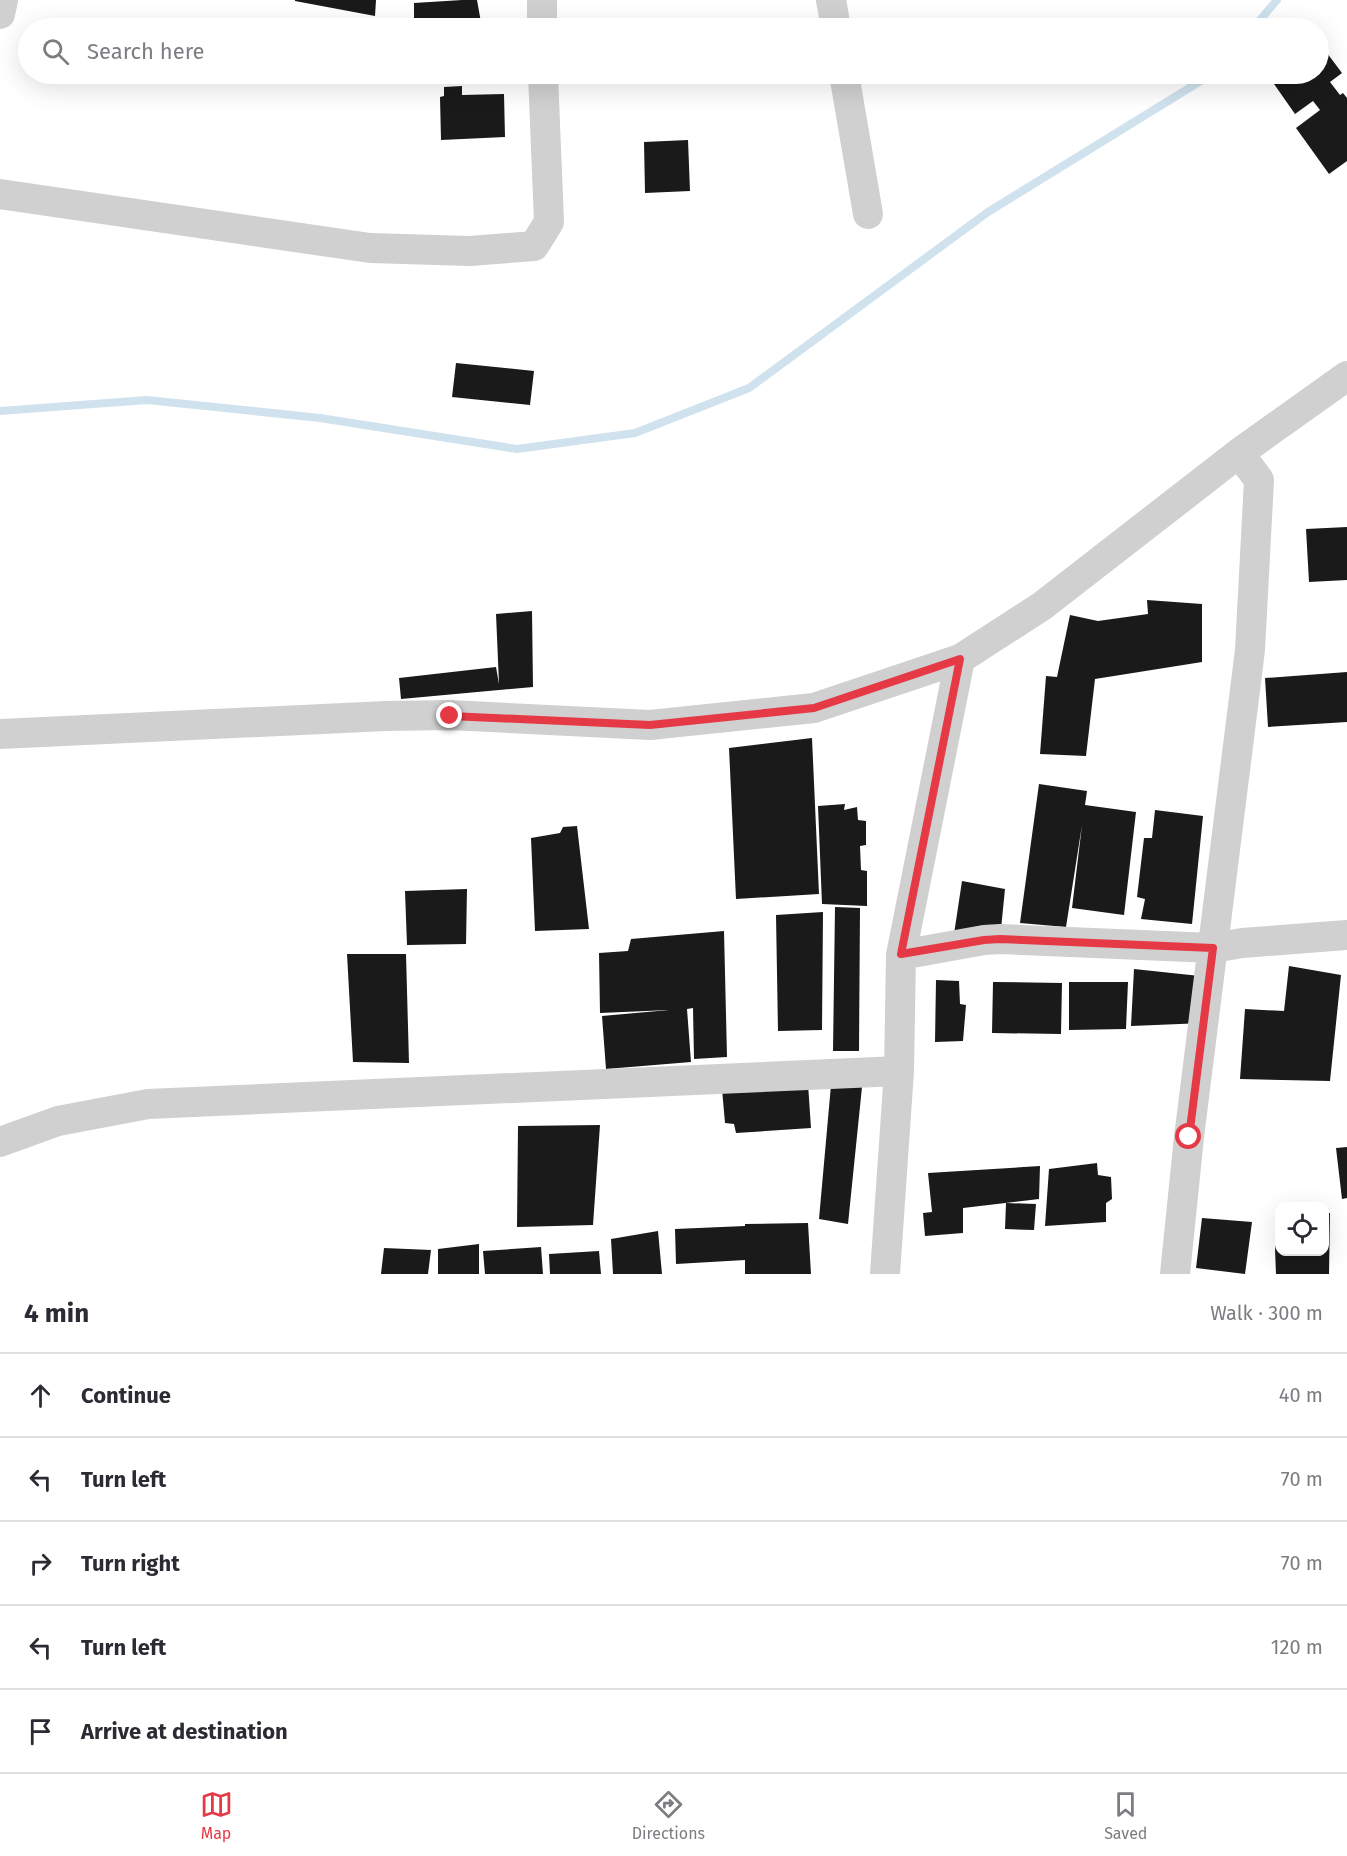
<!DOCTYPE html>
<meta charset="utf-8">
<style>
body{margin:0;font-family:"Fira Sans",sans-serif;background:#f7f7f7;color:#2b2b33}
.controls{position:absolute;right:18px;bottom:18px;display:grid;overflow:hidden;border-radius:12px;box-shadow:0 6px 24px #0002}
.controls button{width:54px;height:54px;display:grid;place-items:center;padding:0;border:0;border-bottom:2px solid #e1e1e2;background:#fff;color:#2b2b33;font:30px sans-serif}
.stop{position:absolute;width:18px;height:18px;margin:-14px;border:4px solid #e63946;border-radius:50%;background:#fff}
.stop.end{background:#e63946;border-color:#fff;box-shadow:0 2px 6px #0008}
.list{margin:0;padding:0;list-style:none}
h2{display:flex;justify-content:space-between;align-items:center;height:78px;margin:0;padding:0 24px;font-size:26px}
h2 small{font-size:20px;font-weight:400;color:#7c7c81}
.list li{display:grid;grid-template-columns:39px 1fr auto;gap:18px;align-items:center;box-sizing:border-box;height:84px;padding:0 24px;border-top:2px solid #e1e1e2}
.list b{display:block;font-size:22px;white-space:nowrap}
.list em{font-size:20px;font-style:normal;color:#7c7c81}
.icon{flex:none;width:33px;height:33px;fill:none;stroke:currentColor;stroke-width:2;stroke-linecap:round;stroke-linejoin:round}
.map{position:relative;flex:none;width:1347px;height:1274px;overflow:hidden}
.search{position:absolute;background:#fff;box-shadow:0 6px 24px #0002;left:18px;right:18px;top:18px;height:66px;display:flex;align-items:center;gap:15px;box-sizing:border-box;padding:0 21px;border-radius:33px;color:#7c7c81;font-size:22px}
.sheet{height:498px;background:#fff}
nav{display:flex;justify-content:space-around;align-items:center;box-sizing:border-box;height:84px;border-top:2px solid #e1e1e2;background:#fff;font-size:16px;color:#7c7c81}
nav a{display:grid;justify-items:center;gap:3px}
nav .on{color:#e63946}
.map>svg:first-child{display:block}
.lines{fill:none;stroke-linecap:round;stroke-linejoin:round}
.stream{stroke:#cfe2ee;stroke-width:8}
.building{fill:#1a1a1a}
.minor{stroke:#d0d0d0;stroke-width:30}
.route{stroke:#e63946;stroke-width:8}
</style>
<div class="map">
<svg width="1347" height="1274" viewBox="0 0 1347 1274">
<rect width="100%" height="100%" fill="#fff"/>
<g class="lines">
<path class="stream" d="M1253 28 1277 0
M0 411 147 400 320 418 517 449 635 433 749 388 988 212 1212 74"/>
</g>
<path class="building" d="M295 0H376L375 16 295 1Z
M462 0H477L482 28H414V3Z
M1318 41 1342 73 1330 82 1340 95 1343 93 1347 98V161L1329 174 1296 128 1320 110 1313 101 1295 114 1267 74H1318Z
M462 86V95L504 94 505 137 441 140 440 97 444 96V87Z
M688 140 690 191 645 193 644 142Z
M456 363 534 371 530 405 452 397Z
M1347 527V580L1309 582 1306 529Z
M1147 600 1202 604V662L1095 679 1086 756 1040 754 1046 676 1057 677 1070 615 1098 621 1148 614Z
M532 611 533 687 401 699 399 678 496 667 499 684 496 614Z
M1347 672V722L1268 727 1265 678Z
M812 738 819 894 736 899 729 748Z
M1039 784 1087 791 1085 805 1136 812 1124 915 1072 908 1082 825 1066 927 1020 923Z
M845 804 844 810 857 807 858 820 866 821V845L860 846 861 870 867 871V906L822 904 818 806Z
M1155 810 1203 816 1192 924 1141 919 1145 899 1137 897 1144 838H1152Z
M577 826 589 929 535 931 531 838 560 833 563 827Z
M962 881 1005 889 1000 939 954 934Z
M467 889 466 944 407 945 405 891Z
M835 907 860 908 859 1051H833Z
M823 912 822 1030 778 1031 776 915Z
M724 931 727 1057 694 1059 693 1008 687 1009 691 1062 606 1069 602 1016 669 1010 600 1013 599 953 628 951 631 939Z
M347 954H406L409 1063 353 1062Z
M1289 966 1341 975 1330 1081 1240 1079 1245 1009 1284 1011Z
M1134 969 1209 977 1204 1023 1131 1026Z
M936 980 959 981 960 1004 966 1005 963 1041 935 1042Z
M993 982 1062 983 1061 1034 992 1033Z
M1069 982H1128L1126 1029 1069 1030Z
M808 1084 811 1128 736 1133 734 1124 725 1123 722 1089Z
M831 1085 862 1087 848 1224 819 1219Z
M600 1125 593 1225 517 1227 518 1126Z
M1347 1147V1198L1342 1199 1336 1148Z
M1097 1163 1098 1175 1111 1177 1112 1199 1106 1203V1222L1045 1226 1049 1169Z
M1040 1166 1039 1199 963 1208V1233L925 1236 923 1213 932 1212 928 1173Z
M1006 1203 1036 1204 1034 1230 1005 1229Z
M1324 1213H1330L1329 1274H1276L1275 1249 1278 1218H1280V1252H1324Z
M1202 1218 1252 1222 1245 1274 1196 1268Z
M808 1223 811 1274H745V1260L676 1264 675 1229 745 1226V1224Z
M658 1231 662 1274H613L611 1239Z
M479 1244V1274H438V1249Z
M541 1247 543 1274H485L483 1251Z
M384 1248 431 1250 428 1274H381Z
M599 1251 601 1274H550L549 1254Z"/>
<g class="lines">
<path class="minor" d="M542 0V28
M831 0 836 28
M0 14 3 0
M844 74 868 214
M0 194 370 248 470 251 534 246 549 222 543 74
M0 734 386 716 450 715 650 725 814 708 960 659 1042 606 1239 453 1347 376
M901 955 984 940 1000 939 1213 948 1242 943 1347 935
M0 1142 58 1121 148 1104 899 1071
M885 1274 899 1071 901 955 960 659
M1175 1274 1189 1137 1250 650 1259 480 1239 453"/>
</g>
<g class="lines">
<path class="route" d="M450 716 650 725 814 708 960 659 901 954 984 940 1000 939 1213 948 1189 1137"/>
</g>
</svg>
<div class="controls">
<button><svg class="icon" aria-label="locate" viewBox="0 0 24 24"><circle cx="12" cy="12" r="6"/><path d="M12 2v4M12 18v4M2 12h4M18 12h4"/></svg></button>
</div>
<div class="stop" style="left:1189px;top:1137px"></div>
<div class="stop end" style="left:450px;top:716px"></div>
<div class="search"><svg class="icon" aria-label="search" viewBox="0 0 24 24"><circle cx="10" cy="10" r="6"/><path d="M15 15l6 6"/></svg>Search here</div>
</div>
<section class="sheet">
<h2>4 min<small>Walk · 300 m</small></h2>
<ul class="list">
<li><svg class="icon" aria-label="ahead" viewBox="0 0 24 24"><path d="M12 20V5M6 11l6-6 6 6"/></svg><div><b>Continue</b></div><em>40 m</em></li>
<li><svg class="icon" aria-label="left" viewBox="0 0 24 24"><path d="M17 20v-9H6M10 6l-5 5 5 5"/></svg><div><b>Turn left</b></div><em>70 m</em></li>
<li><svg class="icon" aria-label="right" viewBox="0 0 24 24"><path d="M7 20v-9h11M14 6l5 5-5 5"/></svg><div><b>Turn right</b></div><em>70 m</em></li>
<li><svg class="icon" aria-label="left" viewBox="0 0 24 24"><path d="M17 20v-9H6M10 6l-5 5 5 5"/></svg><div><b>Turn left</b></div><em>120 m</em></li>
<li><svg class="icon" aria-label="arrive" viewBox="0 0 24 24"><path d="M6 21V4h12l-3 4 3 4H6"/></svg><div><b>Arrive at destination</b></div></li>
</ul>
</section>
<nav>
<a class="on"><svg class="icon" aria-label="map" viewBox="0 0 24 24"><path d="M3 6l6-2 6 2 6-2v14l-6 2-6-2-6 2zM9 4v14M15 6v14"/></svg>Map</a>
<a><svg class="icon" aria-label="directions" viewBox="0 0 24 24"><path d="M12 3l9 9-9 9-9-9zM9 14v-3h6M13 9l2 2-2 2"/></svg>Directions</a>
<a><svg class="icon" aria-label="saved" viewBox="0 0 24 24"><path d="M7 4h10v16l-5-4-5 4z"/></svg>Saved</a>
</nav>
